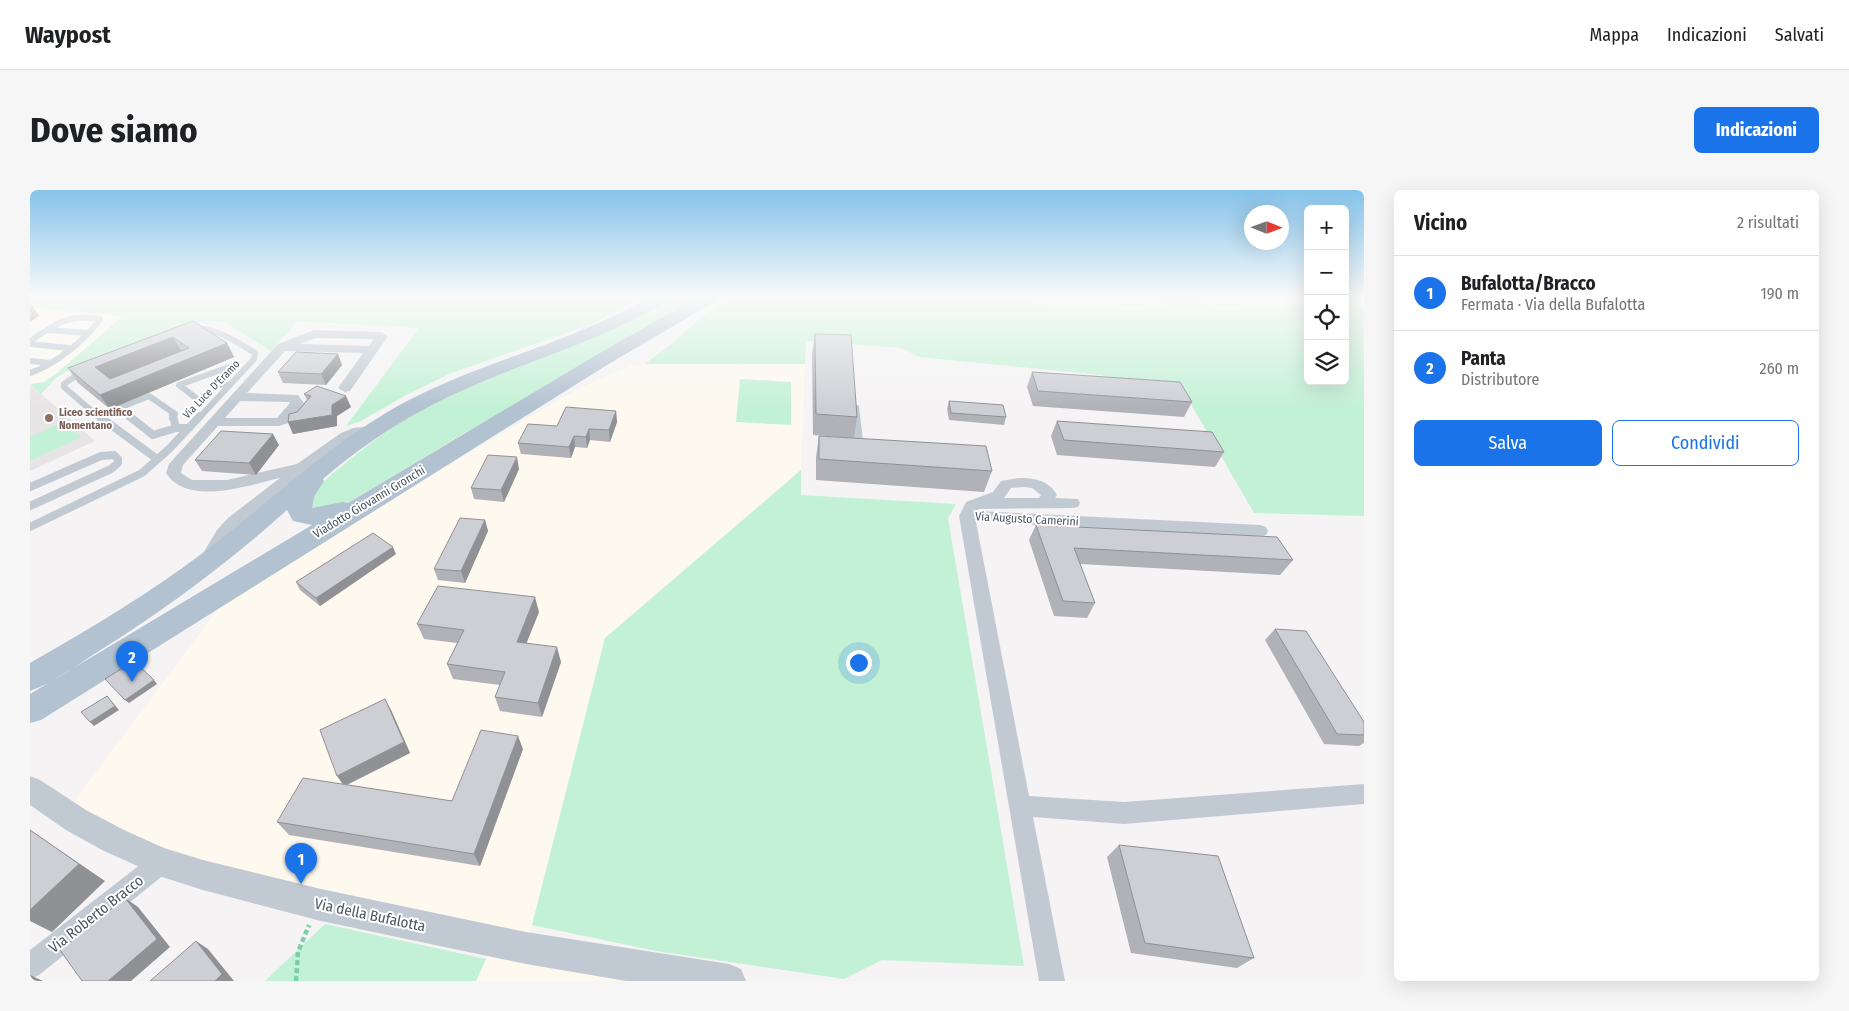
<!DOCTYPE html>
<html lang="it">
<meta charset="utf-8">
<style>
body{margin:0;font-family:"Fira Sans Condensed",sans-serif;background:#f6f6f6;color:#202124}
.controls{position:absolute;right:15px;top:15px;display:grid;overflow:hidden;border-radius:8px;box-shadow:0 5px 20px #0002}
.controls button{width:45px;height:45px;display:grid;place-items:center;padding:0;border:0;border-bottom:1px solid #e0e0e0;background:#fff;color:#202124;font:25px sans-serif}
.compass{position:absolute;left:1214px;top:15px;width:45px;height:45px;border-radius:50%;background:#fff;box-shadow:0 5px 20px #0002;rotate:91deg}
.you{position:absolute;left:828px;top:472px;width:18px;height:18px;margin:-12px;border:4px solid #fff;border-radius:50%;background:#1a73e8;box-shadow:0 0 0 8px #1a73e833}
.badge{display:grid;place-items:center;width:32px;height:32px;border-radius:50%;background:#1a73e8;color:#fff;font-size:16px;font-weight:700}
.pin{position:absolute;translate:-50% -41px;filter:drop-shadow(0 1px 2px #0008)}
.pin::after{content:'';position:absolute;top:26px;width:18px;height:15px;background:inherit;clip-path:polygon(0 0,100% 0,50% 100%)}
.list{margin:0;padding:0;list-style:none}
h2{display:flex;justify-content:space-between;align-items:center;height:65px;margin:0;padding:0 20px;font-size:21px}
h2 small{font-size:16px;font-weight:400;color:#757577}
.list li{display:grid;grid-template-columns:32px 1fr auto;gap:15px;align-items:center;box-sizing:border-box;height:75px;padding:0 20px;border-top:1px solid #e0e0e0}
.list b{display:block;font-size:19px;white-space:nowrap}
.list p{margin:0;font-size:16px;white-space:nowrap;color:#757577}
.list em{font-size:16px;font-style:normal;color:#757577}
.actions{display:flex;gap:10px;padding:15px 20px}
.actions a{flex:1;padding:11px 0;border:1px solid #1a73e8;border-radius:8px;text-align:center;font-size:18px;color:#1a73e8}
.actions .main{background:#1a73e8;color:#fff}
.icon{flex:none;width:28px;height:28px;fill:none;stroke:currentColor;stroke-width:2;stroke-linecap:round;stroke-linejoin:round}
.map{position:relative;flex:none;width:1334px;height:791px;overflow:hidden;border-radius:8px}
header{display:flex;align-items:center;gap:30px;box-sizing:border-box;height:70px;padding:0 25px;background:#fff;border-bottom:1px solid #e0e0e0}
header strong{font-size:24px}
nav{display:flex;gap:28px;margin-inline-start:auto;font-size:18px}
.intro{display:flex;align-items:center;justify-content:space-between;box-sizing:border-box;height:120px;padding:0 30px}
h1{margin:0;font-size:35px}
.button{padding:12px 22px;border-radius:8px;background:#1a73e8;color:#fff;font-size:18px;font-weight:700}
main{display:flex;gap:30px;padding:0 30px}
aside{flex:1;background:#fff;border-radius:8px;box-shadow:0 5px 20px #0002}
.map>svg:first-child{display:block}
.commercial{fill:#fdf9ef}
.education{fill:#e6e4e5}
.green{fill:#c3f1d5}
.lines{fill:none;stroke-linecap:round;stroke-linejoin:round}
.path{stroke:#7ad0a6;stroke-width:4.5;stroke-dasharray:5 3;stroke-linecap:butt}
.service-far1{stroke:#c1cad2;stroke-width:6}
.service{stroke:#c1cad2;stroke-width:8}
.pedestrian{fill:#c1cad2;fill-rule:evenodd}
.minor{fill:#c1cad2;fill-rule:evenodd}
.tertiary{fill:#c1cad2;fill-rule:evenodd}
.primary{fill:#b3c2d1;fill-rule:evenodd}
.wall{fill:#b0b2b7}
.shaded-wall{fill:#909195}
.building{fill:#cdcfd5;stroke:#909195;fill-rule:evenodd}
.education-dot{fill:#8d6e63;stroke:#fff;stroke-width:2}
.labels{text-anchor:middle;stroke-width:4;stroke-linejoin:round;paint-order:stroke}
.far-street-label{font-size:11px;fill:#4a5661;stroke:#fff}
.far-education-label{font-size:11px;font-weight:bold;fill:#785e54;stroke:#fff;text-anchor:start}
.street-label{font-size:12px;fill:#4a5661;stroke:#fff}
.near-street-label{font-size:15px;fill:#4a5661;stroke:#fff}
</style>
<header>
<strong>Waypost</strong>
<nav><a>Mappa</a><a>Indicazioni</a><a>Salvati</a></nav>
</header>
<div class="intro"><h1>Dove siamo</h1><a class="button">Indicazioni</a></div>
<main>
<div class="map">
<svg width="1334" height="791" viewBox="0 0 1334 791">
<rect width="100%" height="100%" fill="#f5f3f3"/>
<path class="commercial" d="M0 117 93 126 27 183 14 192 0 194Z
M615 174H775L771 280 575 449 499 747 298 706 124 659 43 613 192 414 405 283 546 200 578 185 601 176Z
M462 757 659 791H446Z"/>
<path class="education" d="M0 195 11 204 65 251 0 281Z"/>
<path class="green" d="M0 107H611L567 132 419 184 376 205 331 231 316 236 389 138 268 131 241 161 194 132 177 131 159 134 36 182 26 188 11 204 0 194 14 192 27 183 93 126 0 117Z
M639 107H672L478 221 436 242 308 319 289 324 274 313C286 297 302 284 318 271 407 197 520 160 626 116Z
M702 107H994L998 111 1009 114 1118 121 1169 122 1278 115V191H1315V112C1323 112 1327 117 1334 117V326L1224 323 1155 204 1071 185 889 167 871 158 776 151 775 174H615L640 155 674 125Z
M710 189 761 192V235L706 232Z
M31 233 51 247 0 271V247Z
M771 280V305L926 314 918 328 994 776 852 770 814 789 626 761 502 735 575 448Z
M295 734 456 769 446 791H235Z"/>
<g class="lines">
<path class="path" d="M266 791 268 762 279 735"/>
<path class="service-far1" d="M164 139C187 137 206 152 225 163L224 169 169 228
M18 140 56 143
M0 151C25 134 38 124 70 129 54 151 26 174 0 183
M0 154 39 158
M0 171 21 173
M199 177 188 195 170 211 149 195Z
M53 181 34 194V197L70 228
M188 195H200
M101 228 89 218 119 206 145 224 142 228"/>
<path class="service" d="M69 226 127 269
M99 226 123 245 146 238
M143 226 146 238
M146 238H159
M0 297 71 266 84 265 88 269V273L81 279 0 316
M0 337 112 283 139 259 170 226"/>
<path class="pedestrian" d="M824 213 829 216 834 259 828 262 822 259 819 216Z"/>
<path class="minor" d="M284 140 352 142 358 146 320 201 315 202 308 198 333 163 255 161 217 203 268 205 274 213 258 233 249 236H188L153 275 151 283 162 290H197L267 274 311 243 323 238 343 236 350 240 348 243 330 245 321 249 270 286 210 336 199 348 183 374 177 376 171 374 169 370 187 340 198 328 250 288C218 295 158 317 136 283L139 274 248 154ZM286 148 344 149 339 156 270 154ZM210 211 259 212 260 213 247 228H195Z
M988 288C1005 288 1018 290 1027 305L1025 308 1048 309 1050 313 1048 317 1042 318 949 319 947 321 1230 335 1236 337 1238 341 1236 345 1230 347 946 332 999 606 1094 612 1334 594V614L1094 634 1003 627 1035 791H1009L929 326 936 312 963 302 971 291ZM994 297 1002 298 1011 305 1009 308H974L981 298Z
M132 660 140 664 144 672 140 680 9 785 0 789V760L124 664Z"/>
<path class="tertiary" d="M0 586 10 590 56 620 94 640 134 658 173 670 291 699 496 742 699 774 711 779 716 791H596L496 774 291 731 173 700 132 687 72 660 36 640 0 615Z"/>
<path class="primary" d="M619 107H640L637 111C575 149 506 168 440 197 386 220 337 251 293 289L294 291 284 307 282 318 313 312 318 313 563 167 668 107H689L686 111 577 175 11 530 0 533V504L282 335 263 331 257 320C198 373 136 419 69 461 47 475 25 492 0 501V473C61 438 122 402 178 359 236 315 288 264 351 226 435 174 535 157 619 107Z"/>
</g>
<path class="wall" d="M1131 107H1215L1136 111Z
M163 131 197 153 204 167 80 219 48 193 38 178Z
M785 144 827 227 824 248 783 245 782 164Z
M312 175 296 195 253 193 248 182Z
M1002 182 1162 212 1154 227 1003 216 997 197Z
M274 204 321 217 307 226V236L263 244 258 232 277 210Z
M919 211 976 227 974 235 919 230 917 219Z
M586 221 587 232 580 252 560 250 557 258 545 257 541 268 491 264 488 253 527 236Z
M1027 231 1194 262 1185 277 1027 265 1021 246Z
M789 246 962 281 954 302 786 290V267Z
M249 255 226 285 172 281 165 270Z
M489 279 474 312 444 309 441 298Z
M455 330 458 341 435 393 408 390 404 379Z
M1006 335 1263 370 1250 385 1050 374 1065 413 1057 428 1024 426 999 350Z
M366 364 290 416 270 400 266 392Z
M509 422 496 453 531 472 512 527 470 521 465 507 470 495 423 489 417 474 427 453 394 449 387 434Z
M1245 439 1334 532V553L1329 556 1294 554 1235 450Z
M361 520 380 563 317 595 422 611 493 559 450 676 259 645 247 632 313 595Z
M1089 655 1224 768 1207 778 1101 763 1077 667Z"/>
<path class="shaded-wall" d="M0 112 9 126 0 132Z
M143 147 151 161 74 192 65 177Z
M197 153 204 167 80 219 70 205Z
M308 164 312 175 296 195 291 184Z
M316 206 321 217 307 226V236L263 244 258 232 302 215Z
M586 221 587 232 580 252 579 240Z
M559 239 560 250 557 258 556 247Z
M243 244 249 255 226 285 219 273Z
M544 246 545 257 541 268 539 257Z
M487 267 489 279 474 312 471 300Z
M455 330 458 341 435 393 431 381Z
M363 357 366 364 290 416 286 408Z
M505 407 509 422 491 467 487 452Z
M527 457 531 472 512 527 508 513Z
M124 490 127 494 99 513 95 510Z
M77 506 89 520 64 536 60 532Z
M355 509 361 520 380 563 314 596 307 586Z
M488 546 493 559 450 676 444 664Z
M0 640 75 691 22 742 0 731Z
M95 708 108 717 140 757 101 791H78Z
M166 751 178 759 204 791H185Z
M0 785 13 791H2L0 787Z"/>
<path class="building" d="M163 131 197 153 70 205 38 178ZM143 147 159 158 80 189 65 177Z
M785 144 821 145 827 227 786 224Z
M266 162 308 164 291 184 248 182Z
M1002 182 1150 192 1162 212 1008 201Z
M287 196 316 206 302 215V225L258 232 259 224 267 222 281 206 274 204Z
M919 211 973 215 976 227 921 223Z
M536 217 586 221 579 240 559 239 556 247 544 246 539 257 488 253 498 234 527 236Z
M1027 231 1182 242 1194 262 1034 250Z
M191 241 243 244 219 273 165 270Z
M789 246 956 256 962 281 789 269Z
M458 265 487 267 471 300 441 298Z
M430 328 455 330 431 381 404 379Z
M1006 335 1247 347 1263 370 1044 358 1065 413 1033 411Z
M343 343 363 357 286 408 266 392Z
M408 396 505 407 487 452 527 457 508 513 465 507 475 482 417 474 434 440 387 434Z
M1245 439 1276 441 1334 532V545L1307 544Z
M104 471 124 490 95 510 75 489Z
M77 506 85 516 60 532 51 522Z
M355 509 374 552 307 586 290 540Z
M451 540 488 546 444 664 247 632 273 588 422 611Z
M0 640 49 674 0 720Z
M1089 655 1188 666 1224 768 1115 753Z
M95 708 127 749 78 791H52L30 760Z
M166 751 192 784 185 791H120Z"/>
<linearGradient id="sky" x2="0" y2="1"><stop stop-color="#85c3ea"/><stop offset="0.49" stop-color="#fafafa"/><stop offset="1" stop-color="#fafafa" stop-opacity="0"/></linearGradient>
<rect width="1334" height="218" fill="url(#sky)"/>
<circle class="education-dot" cx="19" cy="228" r="5"/>
<g class="labels">
<g class="far-street-label">
<text transform="translate(181 199) rotate(-46)" y="4">Via Luce D'Eramo</text>
</g>
<g class="far-education-label">
<text x="29" y="226">Liceo scientifico<tspan x="29" dy="13">Nomentano</tspan></text>
</g>
<g class="street-label">
<text transform="translate(339 312) rotate(-31)" y="4">Viadotto Giovanni Gronchi</text>
<text transform="translate(997 329) rotate(3)" y="4">Via Augusto Camerini</text>
</g>
<g class="near-street-label">
<text transform="translate(66 724) rotate(-38)" y="5">Via Roberto Bracco</text>
<text transform="translate(340 725) rotate(12)" y="5">Via della Bufalotta</text>
</g>
</g>
</svg>
<div class="controls">
<button>+</button>
<button>−</button>
<button><svg class="icon" aria-label="locate" viewBox="0 0 24 24"><circle cx="12" cy="12" r="6"/><path d="M12 2v4M12 18v4M2 12h4M18 12h4"/></svg></button>
<button><svg class="icon" aria-label="layers" viewBox="0 0 24 24"><path d="M12 4l9 5-9 5-9-5zM3 14l9 5 9-5"/></svg></button>
</div>
<svg class="compass" viewBox="-18 -18 36 36"><path d="M0-13l5 13h-10z" fill="#e53935"/><path d="M0 13l5-13h-10z" fill="#757577"/></svg>
<div class="you"></div>
<div class="pin badge" style="left:271px;top:694px">1</div>
<div class="pin badge" style="left:102px;top:492px">2</div>
</div>
<aside>
<h2>Vicino<small>2 risultati</small></h2>
<ul class="list">
<li><span class="badge">1</span><div><b>Bufalotta/Bracco</b><p>Fermata · Via della Bufalotta</p></div><em>190 m</em></li>
<li><span class="badge">2</span><div><b>Panta</b><p>Distributore</p></div><em>260 m</em></li>
</ul>
<div class="actions"><a class="main">Salva</a><a>Condividi</a></div>
</aside>
</main>
